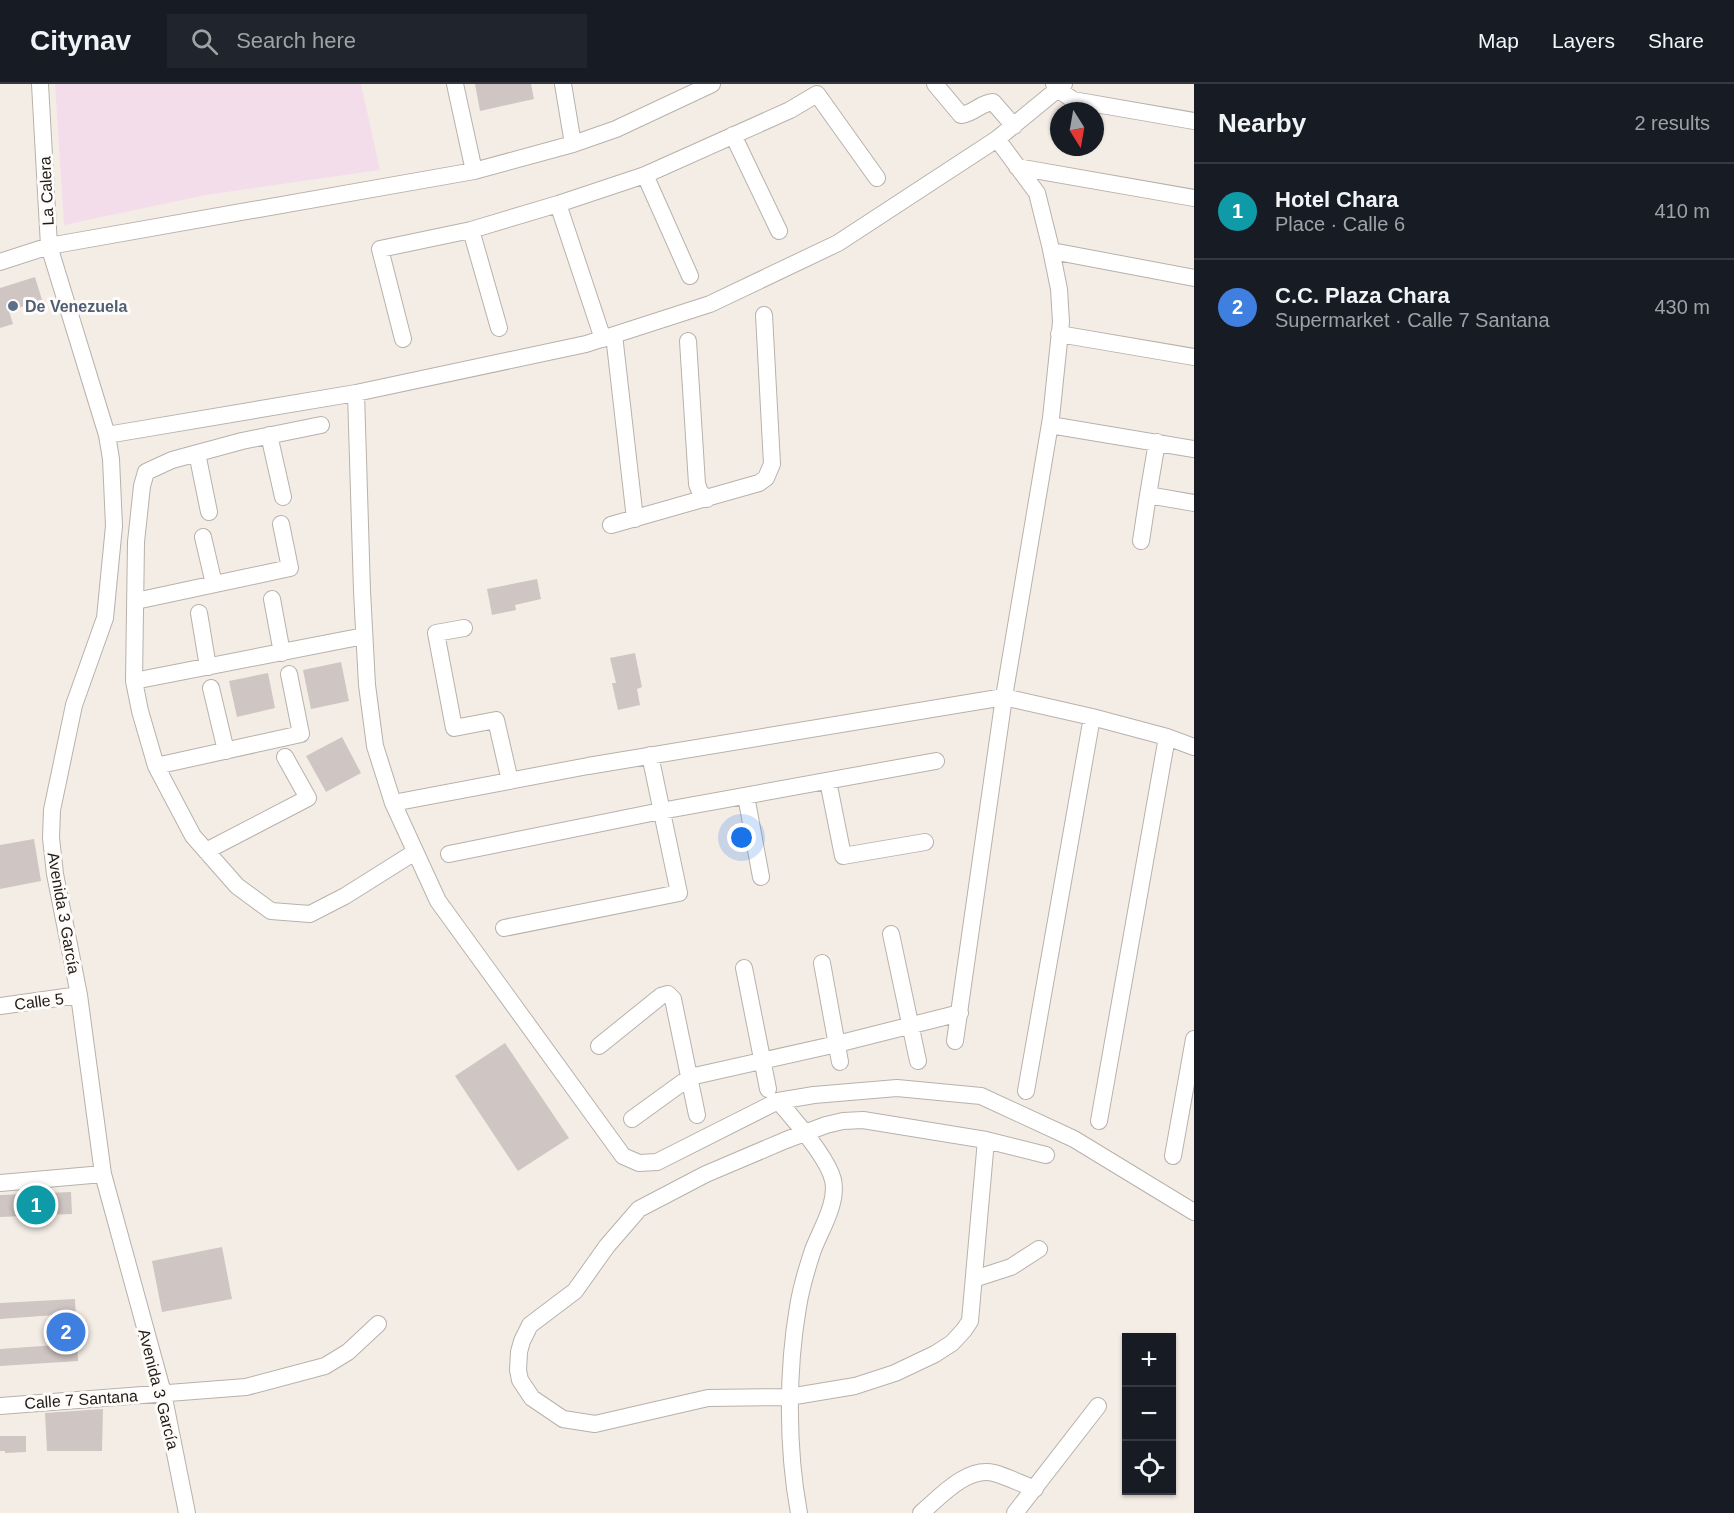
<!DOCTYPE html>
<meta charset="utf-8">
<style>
body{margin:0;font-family:Helvetica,sans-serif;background:#20242c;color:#f1f3f6}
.controls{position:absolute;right:18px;bottom:18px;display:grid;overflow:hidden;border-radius:0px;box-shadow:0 2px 4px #0004}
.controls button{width:54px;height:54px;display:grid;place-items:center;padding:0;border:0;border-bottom:2px solid #363941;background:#171b24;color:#f1f3f6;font:30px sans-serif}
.compass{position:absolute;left:1050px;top:18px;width:54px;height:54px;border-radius:50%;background:#171b24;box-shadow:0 2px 4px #0004;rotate:169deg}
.you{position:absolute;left:742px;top:754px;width:21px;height:21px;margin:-15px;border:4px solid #fff;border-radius:50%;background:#1a73e8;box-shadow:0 0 0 9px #1a73e833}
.badge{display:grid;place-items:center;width:39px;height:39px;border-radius:50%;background:#8b5ad4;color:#fff;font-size:20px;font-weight:700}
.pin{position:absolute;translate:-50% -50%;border:3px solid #fff;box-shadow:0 2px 6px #0006}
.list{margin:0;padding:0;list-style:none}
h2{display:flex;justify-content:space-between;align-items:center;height:78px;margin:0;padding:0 24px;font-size:26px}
h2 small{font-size:20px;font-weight:400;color:#9ea1a6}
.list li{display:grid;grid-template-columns:39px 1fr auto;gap:18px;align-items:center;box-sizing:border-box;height:96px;padding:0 24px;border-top:2px solid #363941}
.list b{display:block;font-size:22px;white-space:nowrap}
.list p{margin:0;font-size:20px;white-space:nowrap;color:#9ea1a6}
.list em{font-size:20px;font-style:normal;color:#9ea1a6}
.icon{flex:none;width:33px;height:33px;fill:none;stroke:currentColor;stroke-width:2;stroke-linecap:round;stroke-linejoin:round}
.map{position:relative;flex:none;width:1194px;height:1429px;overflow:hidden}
header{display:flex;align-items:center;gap:36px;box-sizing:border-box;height:84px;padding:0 30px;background:#171b24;border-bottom:2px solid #363941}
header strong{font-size:28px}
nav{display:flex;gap:33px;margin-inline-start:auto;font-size:21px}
.search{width:420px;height:54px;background:#20242c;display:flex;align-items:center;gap:15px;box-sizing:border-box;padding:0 21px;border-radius:0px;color:#9ea1a6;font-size:22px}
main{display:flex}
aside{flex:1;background:#171b24}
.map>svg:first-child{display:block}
.industrial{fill:#f4ddea}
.building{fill:#cfc5c2}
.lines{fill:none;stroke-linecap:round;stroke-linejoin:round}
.minor-casing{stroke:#b8b1ab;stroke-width:18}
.minor{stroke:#fff;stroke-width:16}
.service-dot{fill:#5c6f8a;stroke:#fefbf9;stroke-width:2}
.labels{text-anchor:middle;stroke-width:6;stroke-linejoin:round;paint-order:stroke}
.street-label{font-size:16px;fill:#1f1d1a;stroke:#fefbf9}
.service-label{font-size:16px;font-weight:bold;fill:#4e5e75;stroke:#fefbf9;text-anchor:start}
</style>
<header>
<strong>Citynav</strong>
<div class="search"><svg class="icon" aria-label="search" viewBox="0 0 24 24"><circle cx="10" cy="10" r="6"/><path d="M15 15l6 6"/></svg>Search here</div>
<nav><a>Map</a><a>Layers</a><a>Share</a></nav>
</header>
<main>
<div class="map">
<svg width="1194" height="1429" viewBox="0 0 1194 1429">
<rect width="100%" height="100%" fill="#f4ede6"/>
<path class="industrial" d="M55 0H361L380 86 206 111 64 141Z"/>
<path class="building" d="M475 0H531L534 15 480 27Z
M35 193 42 216 9 227 13 240 0 244V204Z
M537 495 541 515 515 521 516 526 492 531 487 505Z
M635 569 642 603 637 605 640 621 618 626 612 599H616L610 574Z
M341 578 349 617 311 625 303 586Z
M268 589 275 624 237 633 229 597Z
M342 653 361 689 326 708 306 672Z
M34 755 41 797 0 805V761Z
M505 959 569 1054 518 1087 455 992Z
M71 1108 72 1130 0 1133V1111Z
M222 1163 232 1215 162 1228 152 1177Z
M75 1215 78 1277 0 1282V1265L57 1261 55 1231 0 1235V1219Z
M103 1325 102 1367H47L45 1329Z
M0 1352H26V1368L5 1369V1367H0Z"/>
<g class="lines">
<defs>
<path id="minor" d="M455 0 474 87
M563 0 573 60
M935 0 961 31C975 29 980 19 993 18L1014 42
M1054 0 1058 5 1073 16 1194 37
M733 51 779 147
M1017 83 1194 114
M645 91 690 192
M471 146 499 244
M1052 167 1194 194
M0 178 49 162 40 0
M1059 250 1194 273
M614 251 635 435
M403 255 380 165 471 146 558 120
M603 255 558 120 645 91 790 26 817 10 877 94
M688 257 697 400 700 408 707 415
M356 309 362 507 367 601 375 662 393 719 438 817 623 1072 639 1079 657 1078 778 1017 814 1011 897 1004 981 1012 1074 1055 1194 1128
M321 341 242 357 172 376 146 388 142 402 136 458 134 597 140 627 156 682 193 752 237 802 271 827 310 830 345 812 415 768
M1050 341 1194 365
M107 351 356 309 586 260 710 220 838 159 997 55 1064 0
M269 351 283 413
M1157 358 1148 411 1194 419
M197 369 209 428
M611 441 759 399 766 394 772 380 764 231
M203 453 214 500
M1141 457 1148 411
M272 515 282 569
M136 517 290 484 281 440
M199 529 208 583
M464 544 436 549 454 644 496 636 510 697
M134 597 364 552
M211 604 226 667
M156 682 301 650 289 590
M828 697 843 772 925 758
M746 712 761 793
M393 719 588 682 1004 613 1092 633 1167 653 1194 663
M206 767 308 714 285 673
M449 770 661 727 936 677
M504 844 679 809 650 671
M891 850 918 977
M822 879 840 978
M744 884 768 1005
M0 922 79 911
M955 957 1004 613 1051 334 1061 238 1059 205 1050 161 1037 109 997 55
M599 962 661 912 668 910 673 915 697 1031
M1026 1007 1092 633
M778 1017C794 1035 828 1074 833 1096 838 1119 821 1145 813 1166 807 1184 801 1204 798 1223 787 1287 787 1365 799 1429
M632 1035 690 993 837 960 960 929
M1099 1037 1167 653
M986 1056 970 1237 964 1246 952 1259 935 1270 895 1289 855 1302 789 1313 708 1314 595 1340 563 1335 532 1314 520 1296 518 1286 519 1268 522 1257 530 1241 575 1207 607 1162 639 1125 706 1090 786 1056 826 1041 843 1037 863 1036 986 1056 1046 1071
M1173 1072 1194 955
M0 1099 103 1090
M974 1195 1011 1183 1039 1165
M0 1322 246 1303 325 1282 348 1268 378 1240
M187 1429 163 1309 103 1090 79 911 55 790 51 754 52 726 74 621 105 534 114 442 111 375 107 351 49 162 474 87 573 60 616 45 712 0
M921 1429C940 1413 967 1382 994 1389 1008 1393 1022 1400 1035 1405
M1015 1429 1098 1322"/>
</defs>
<use href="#minor" class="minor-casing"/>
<use href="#minor" class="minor"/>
</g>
<circle class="service-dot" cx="13" cy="222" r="6"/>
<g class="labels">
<g class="street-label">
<text transform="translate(46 107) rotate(-93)" y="6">La Calera</text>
<text transform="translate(64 829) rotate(80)" y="6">Avenida 3 García</text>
<text transform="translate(39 917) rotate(-7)" y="6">Calle 5</text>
<text transform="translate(159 1305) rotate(76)" y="6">Avenida 3 García</text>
<text transform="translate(81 1315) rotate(-4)" y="6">Calle 7 Santana</text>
</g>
<g class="service-label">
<text x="25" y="228">De Venezuela</text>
</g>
</g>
</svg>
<div class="controls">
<button>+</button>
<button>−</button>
<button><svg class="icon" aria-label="locate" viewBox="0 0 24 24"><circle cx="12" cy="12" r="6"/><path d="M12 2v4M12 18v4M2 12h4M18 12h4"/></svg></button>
</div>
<svg class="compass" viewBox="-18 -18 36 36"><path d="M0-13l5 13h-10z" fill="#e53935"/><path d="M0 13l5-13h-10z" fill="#9ea1a6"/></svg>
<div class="you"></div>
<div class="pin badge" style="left:36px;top:1121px;background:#0f9aa8">1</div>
<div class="pin badge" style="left:66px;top:1248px;background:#3f7fe0">2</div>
</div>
<aside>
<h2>Nearby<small>2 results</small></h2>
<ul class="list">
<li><span class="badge" style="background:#0f9aa8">1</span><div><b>Hotel Chara</b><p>Place · Calle 6</p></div><em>410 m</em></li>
<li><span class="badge" style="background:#3f7fe0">2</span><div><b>C.C. Plaza Chara</b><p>Supermarket · Calle 7 Santana</p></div><em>430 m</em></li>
</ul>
</aside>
</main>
